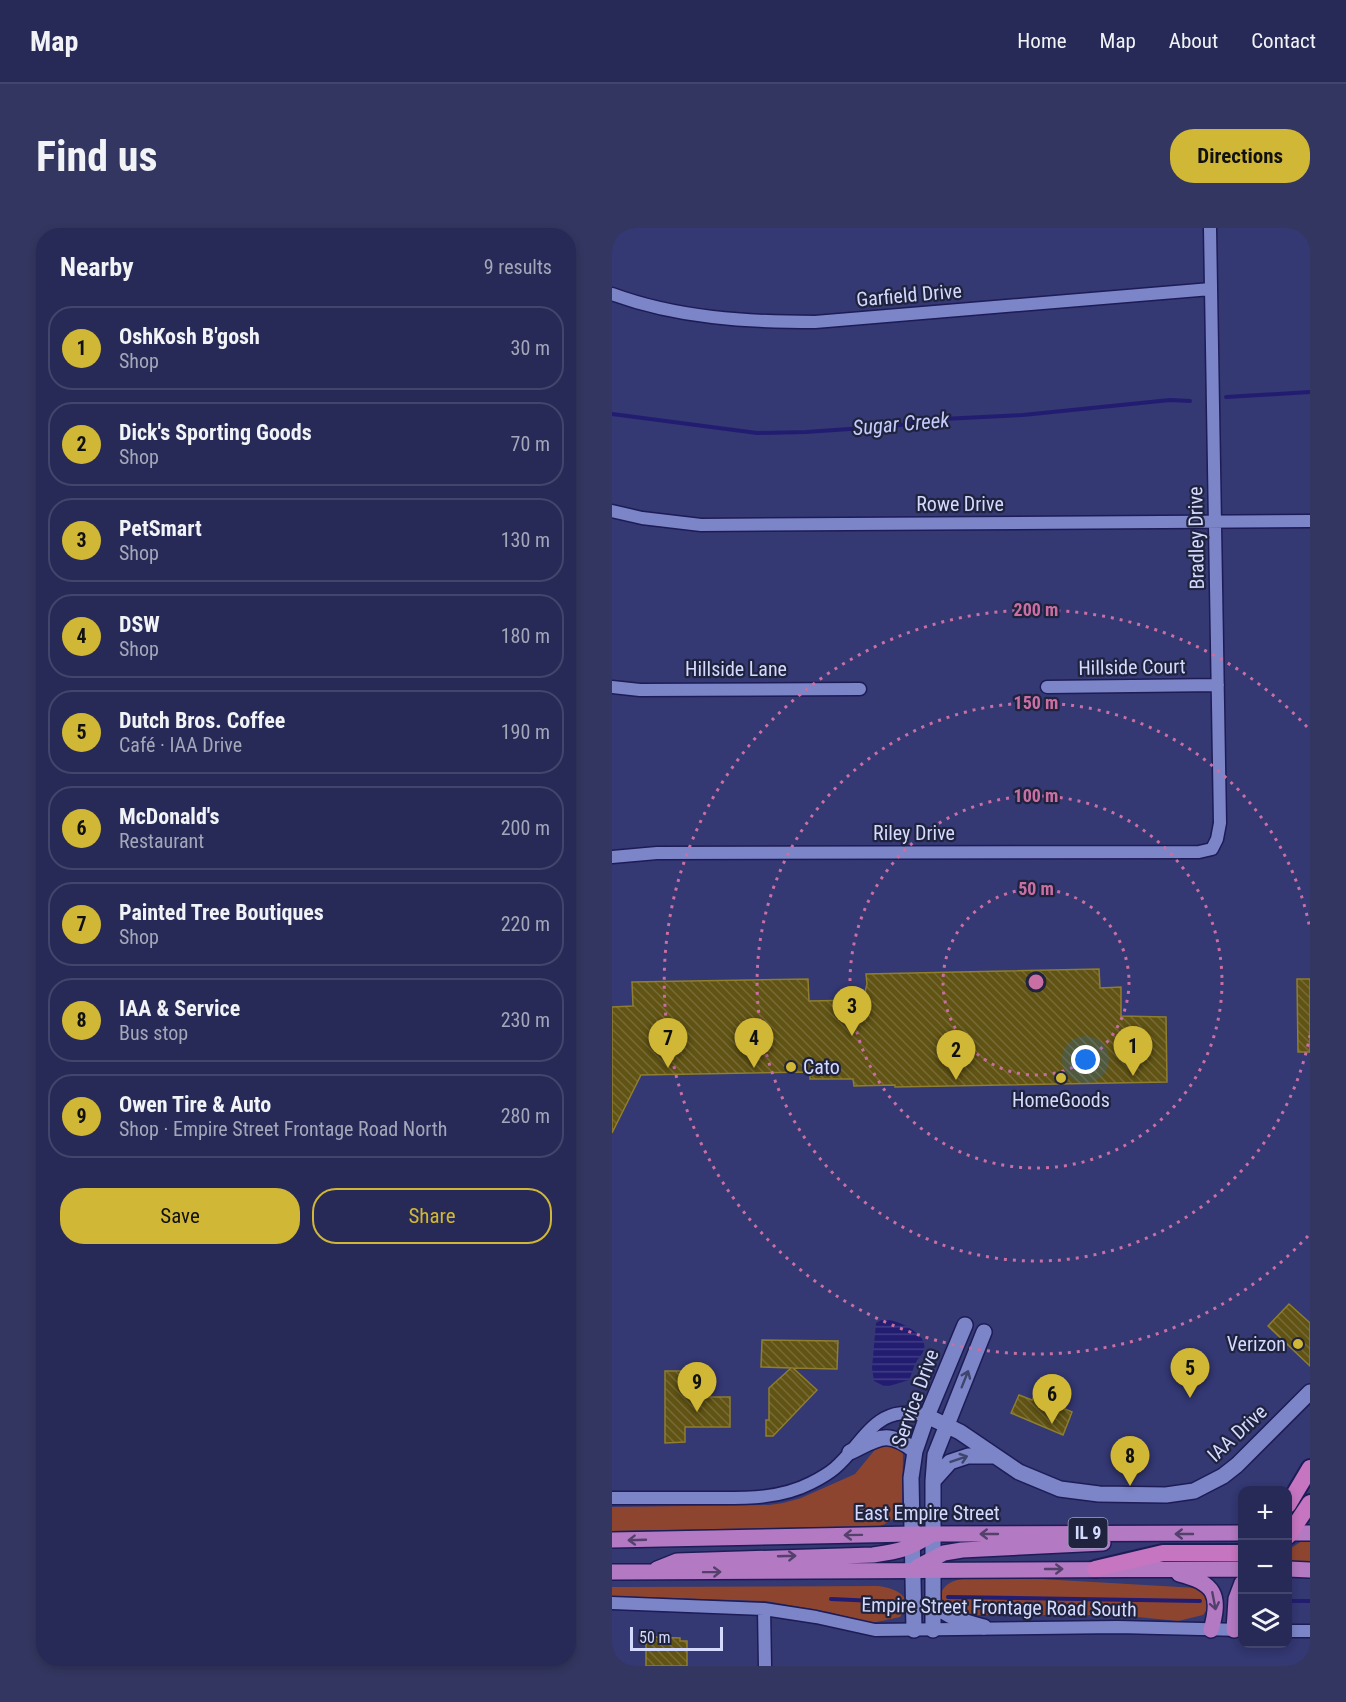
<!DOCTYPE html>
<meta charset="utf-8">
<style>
body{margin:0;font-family:"Roboto Condensed",sans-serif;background:#333660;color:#f1f3f6}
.controls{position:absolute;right:18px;bottom:18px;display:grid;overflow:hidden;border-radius:12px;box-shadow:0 3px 9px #0003}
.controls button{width:54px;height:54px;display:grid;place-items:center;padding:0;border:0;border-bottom:2px solid #43466c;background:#272a56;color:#f1f3f6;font:30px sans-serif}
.scale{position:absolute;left:18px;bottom:15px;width:93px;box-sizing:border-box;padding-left:6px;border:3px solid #d4dafe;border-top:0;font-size:16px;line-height:21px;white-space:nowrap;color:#d4dafe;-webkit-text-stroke:4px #20233e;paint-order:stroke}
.you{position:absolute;left:474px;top:832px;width:21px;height:21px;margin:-15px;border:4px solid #fff;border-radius:50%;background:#1a73e8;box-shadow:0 0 0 9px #1a73e833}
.badge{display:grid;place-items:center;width:39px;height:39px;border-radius:50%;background:#d1b736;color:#111;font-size:20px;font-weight:700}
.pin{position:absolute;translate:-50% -50px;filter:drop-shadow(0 2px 3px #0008)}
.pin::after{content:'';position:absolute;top:32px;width:21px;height:18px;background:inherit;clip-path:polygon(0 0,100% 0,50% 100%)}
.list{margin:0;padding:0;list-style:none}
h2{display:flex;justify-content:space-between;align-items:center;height:78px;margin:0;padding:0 24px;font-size:26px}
h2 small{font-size:20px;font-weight:400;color:#a4a7b9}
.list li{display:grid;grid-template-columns:39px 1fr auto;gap:18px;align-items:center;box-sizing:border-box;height:84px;margin:0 12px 12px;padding:0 12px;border:2px solid #43466c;border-radius:24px}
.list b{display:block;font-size:22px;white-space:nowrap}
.list p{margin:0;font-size:20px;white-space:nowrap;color:#a4a7b9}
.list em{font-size:20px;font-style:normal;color:#a4a7b9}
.actions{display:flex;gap:12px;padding:18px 24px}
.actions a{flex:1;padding:14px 0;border:2px solid #d1b736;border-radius:24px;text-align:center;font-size:21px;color:#d1b736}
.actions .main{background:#d1b736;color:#111}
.icon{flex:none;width:33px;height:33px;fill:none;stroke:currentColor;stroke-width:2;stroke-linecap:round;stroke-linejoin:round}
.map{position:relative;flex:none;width:698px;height:1438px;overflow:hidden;border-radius:24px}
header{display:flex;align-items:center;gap:36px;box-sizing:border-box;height:84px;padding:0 30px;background:#272a56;border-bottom:2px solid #43466c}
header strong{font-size:28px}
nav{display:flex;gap:33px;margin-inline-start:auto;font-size:21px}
.intro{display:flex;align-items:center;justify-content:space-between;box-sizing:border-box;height:144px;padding:0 36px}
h1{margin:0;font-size:42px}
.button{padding:15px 27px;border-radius:24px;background:#d1b736;color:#111;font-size:21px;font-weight:700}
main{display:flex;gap:36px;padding:0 36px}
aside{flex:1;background:#272a56;border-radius:24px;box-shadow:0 3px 9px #0003}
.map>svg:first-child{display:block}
.grass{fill:#8d4530}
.water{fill:url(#water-rules)}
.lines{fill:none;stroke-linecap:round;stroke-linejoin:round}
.stream{stroke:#231d71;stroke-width:4}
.building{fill:url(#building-back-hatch);stroke:#8e7e2e;stroke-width:1.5}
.minor-casing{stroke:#1d1c56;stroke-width:15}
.tertiary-casing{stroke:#1d1c56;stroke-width:18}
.primary-casing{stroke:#1d1c56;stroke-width:18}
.trunk-casing{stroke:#1d1c56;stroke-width:20}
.minor{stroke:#7c85c7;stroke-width:12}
.tertiary{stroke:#7c85c7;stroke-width:15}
.primary{stroke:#b379c2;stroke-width:15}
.trunk{stroke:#c675c0;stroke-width:16}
.oneway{stroke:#40456e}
.oneway2{stroke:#53416c}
.ring{fill:none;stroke:#ca6fa4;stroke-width:3;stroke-dasharray:3 6}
.poi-dot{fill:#d1b736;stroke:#20233e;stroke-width:2}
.labels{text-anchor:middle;stroke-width:4.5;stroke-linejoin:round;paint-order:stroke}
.shield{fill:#20233e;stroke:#9ea3c4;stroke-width:1.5}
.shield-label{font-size:18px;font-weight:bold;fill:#d4dafe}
.street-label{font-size:20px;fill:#d4dafe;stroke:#20233e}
.poi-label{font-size:20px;fill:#d4dafe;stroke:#20233e;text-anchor:start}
.water-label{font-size:21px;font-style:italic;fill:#c4ccfc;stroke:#20233e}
.centre{fill:#ca6fa4;stroke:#20233e;stroke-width:3}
.ring-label{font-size:18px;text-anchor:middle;font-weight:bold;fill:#ca6fa4;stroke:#20233e;stroke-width:4.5;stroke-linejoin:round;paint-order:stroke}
</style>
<header>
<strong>Map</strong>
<nav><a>Home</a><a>Map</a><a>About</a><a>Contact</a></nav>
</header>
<div class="intro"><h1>Find us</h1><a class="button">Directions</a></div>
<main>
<aside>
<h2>Nearby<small>9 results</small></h2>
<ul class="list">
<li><span class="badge">1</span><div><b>OshKosh B'gosh</b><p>Shop</p></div><em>30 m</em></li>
<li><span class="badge">2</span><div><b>Dick's Sporting Goods</b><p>Shop</p></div><em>70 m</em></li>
<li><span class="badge">3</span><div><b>PetSmart</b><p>Shop</p></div><em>130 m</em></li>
<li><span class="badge">4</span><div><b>DSW</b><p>Shop</p></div><em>180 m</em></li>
<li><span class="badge">5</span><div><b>Dutch Bros. Coffee</b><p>Café · IAA Drive</p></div><em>190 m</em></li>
<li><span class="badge">6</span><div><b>McDonald's</b><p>Restaurant</p></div><em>200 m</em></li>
<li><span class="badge">7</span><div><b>Painted Tree Boutiques</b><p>Shop</p></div><em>220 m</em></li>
<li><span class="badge">8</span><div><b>IAA &amp; Service</b><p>Bus stop</p></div><em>230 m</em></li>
<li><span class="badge">9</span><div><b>Owen Tire &amp; Auto</b><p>Shop · Empire Street Frontage Road North</p></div><em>280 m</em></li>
</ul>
<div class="actions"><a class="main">Save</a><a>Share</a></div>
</aside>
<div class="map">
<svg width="698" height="1438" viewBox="0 0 698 1438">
<defs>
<pattern id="water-rules" width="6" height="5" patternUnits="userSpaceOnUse" patternTransform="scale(1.5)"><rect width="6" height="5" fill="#231d71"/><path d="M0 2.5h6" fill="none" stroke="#423d86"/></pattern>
<pattern id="building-back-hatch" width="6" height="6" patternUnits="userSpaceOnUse" patternTransform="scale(1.5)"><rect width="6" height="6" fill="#605313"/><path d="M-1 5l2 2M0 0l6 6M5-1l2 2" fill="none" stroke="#766b36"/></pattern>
</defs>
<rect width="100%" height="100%" fill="#343873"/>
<path class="grass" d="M271 1216 288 1220 291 1226 290 1277C286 1288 279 1294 268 1298L0 1303V1279L157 1277 171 1275 189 1270 243 1246 266 1218Z
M690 1313H698V1334H676V1322Z
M361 1350H412L585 1360 595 1365 597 1379 591 1387 566 1393 505 1387H353L331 1377 329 1365C335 1352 348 1351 361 1350Z
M266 1358C283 1360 305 1369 288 1389L260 1395 217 1384 154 1373 0 1368V1359Z"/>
<path class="water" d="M271 1091C283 1091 317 1105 312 1122 310 1127 306 1130 304 1134 301 1140 300 1146 297 1152L274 1159 262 1153 260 1140 264 1095Z"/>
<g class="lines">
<path class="stream" d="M614 169 698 164
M0 186 145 205 194 204 281 198 331 191 411 187 558 172 578 173
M336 1369 588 1373
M219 1371 285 1374
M676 1373H698"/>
</g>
<path class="building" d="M487 741 488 760 509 759V788L554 789 555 854 283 859V857L242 858 241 851H198V844L29 847 0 905V779L21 778 20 754 196 751 197 773 251 772 255 756 254 746Z
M685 751H698V824H686Z
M677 1076 698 1095V1138L656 1098Z
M150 1112 226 1113 225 1141 181 1140 205 1162 161 1208H154V1192H157V1160L179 1140 149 1139Z
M53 1143H73V1169H118V1199H73V1214L53 1215Z
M407 1167 420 1172 422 1168 460 1184 451 1207 399 1185Z
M41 1409 68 1410V1413H75V1438H34V1413H41Z"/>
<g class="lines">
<defs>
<path id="minor" d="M0 66C65 90 135 94 203 94L599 61
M0 283 30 290 89 297 698 293
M0 459 28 462 248 461
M435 459 606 457
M0 629 45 625 587 624 600 621 605 611 608 595 598 0
M0 1270C31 1270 61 1270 92 1270 129 1270 166 1272 199 1255 207 1251 216 1246 223 1240 253 1214 264 1173 315 1188
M0 1375 152 1381 204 1389 263 1402 506 1399 630 1402
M152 1381 153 1438
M676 1403H698"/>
<path id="tertiary" d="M315 1188 348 1204 407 1244 448 1261 487 1266 554 1267 582 1263 611 1248 625 1237 698 1164
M238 1224C267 1210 275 1201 303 1223
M321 1253 338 1234 356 1228H382
M321 1375C336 1390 353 1394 372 1399
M302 1402 299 1250 303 1223 315 1188 353 1097
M321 1402V1253L323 1227 372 1104"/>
<path id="primary" d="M676 1305H698
M0 1312 300 1306 630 1305
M305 1339 332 1325 350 1322 491 1315
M45 1341 65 1333 261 1327C289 1323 297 1321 321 1306
M676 1341 698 1342
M0 1344 630 1341
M567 1346C603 1355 609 1367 599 1402
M622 1402 624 1371 630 1355"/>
<path id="trunk" d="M676 1277 698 1240
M676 1308 698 1275
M483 1341 551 1325H630"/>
</defs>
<use href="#minor" class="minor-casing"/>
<use href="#tertiary" class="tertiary-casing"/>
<use href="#primary" class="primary-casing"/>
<use href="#trunk" class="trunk-casing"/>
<use href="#minor" class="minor"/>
<use href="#tertiary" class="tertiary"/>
<use href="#primary" class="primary"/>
<use href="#trunk" class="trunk"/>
</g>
<defs><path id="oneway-shaft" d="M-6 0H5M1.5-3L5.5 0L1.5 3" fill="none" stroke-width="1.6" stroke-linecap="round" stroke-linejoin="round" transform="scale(1.5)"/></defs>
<g class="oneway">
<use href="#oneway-shaft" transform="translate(353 1151) rotate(-68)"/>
<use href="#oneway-shaft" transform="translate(347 1231) rotate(-19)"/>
</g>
<g class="oneway2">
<use href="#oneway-shaft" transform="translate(377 1306) rotate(180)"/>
<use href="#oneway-shaft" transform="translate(572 1306) rotate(-180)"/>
<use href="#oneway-shaft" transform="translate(241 1307) rotate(179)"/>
<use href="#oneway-shaft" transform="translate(25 1312) rotate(178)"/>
<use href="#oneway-shaft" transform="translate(175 1328) rotate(-2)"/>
<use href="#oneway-shaft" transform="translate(442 1341)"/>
<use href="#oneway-shaft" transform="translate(100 1344) rotate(-1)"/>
<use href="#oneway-shaft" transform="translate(602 1373) rotate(79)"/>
</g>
<g class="ring">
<circle cx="424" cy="754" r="93"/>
<circle cx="424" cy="754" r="186"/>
<path d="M698 807A279 279 0 1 1 698 701"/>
<path d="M696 1008A372 372 0 1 1 696 500"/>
</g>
<g class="poi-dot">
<circle cx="179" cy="839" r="6"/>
<circle cx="449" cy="850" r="6"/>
<circle cx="686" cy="1116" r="6"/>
</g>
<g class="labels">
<rect class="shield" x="456.5" y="1290" width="39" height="30" rx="4.5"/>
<g class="shield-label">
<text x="476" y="1311">IL 9</text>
</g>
<g class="street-label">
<text transform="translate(297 67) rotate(-5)" y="7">Garfield Drive</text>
<text x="348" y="283">Rowe Drive</text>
<text transform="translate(584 310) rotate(-91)" y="7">Bradley Drive</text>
<text transform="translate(520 439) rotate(-1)" y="7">Hillside Court</text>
<text x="124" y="448">Hillside Lane</text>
<text x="302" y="612">Riley Drive</text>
<text transform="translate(303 1170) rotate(-70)" y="7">Service Drive</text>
<text transform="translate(625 1205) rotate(-43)" y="7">IAA Drive</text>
<text x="315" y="1292">East Empire Street</text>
<text transform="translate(387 1379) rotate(1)" y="7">Empire Street Frontage Road South</text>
</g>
<g class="poi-label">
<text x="191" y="846">Cato</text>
<text x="449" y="879" text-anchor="middle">HomeGoods</text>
<text x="674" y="1123" text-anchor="end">Verizon</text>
</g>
<g class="water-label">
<text transform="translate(289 196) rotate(-5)" y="7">Sugar Creek</text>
</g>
</g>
<circle cx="424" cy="754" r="9" class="centre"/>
<g class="ring-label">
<text x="424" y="388">200 m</text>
<text x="424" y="481">150 m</text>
<text x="424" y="574">100 m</text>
<text x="424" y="667">50 m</text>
</g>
</svg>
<div class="controls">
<button>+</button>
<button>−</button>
<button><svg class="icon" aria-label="layers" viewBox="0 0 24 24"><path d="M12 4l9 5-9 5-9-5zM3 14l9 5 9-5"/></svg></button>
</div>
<div class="scale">50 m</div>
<div class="you"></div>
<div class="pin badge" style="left:521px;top:848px">1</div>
<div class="pin badge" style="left:344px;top:852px">2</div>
<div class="pin badge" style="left:240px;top:808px">3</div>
<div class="pin badge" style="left:142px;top:840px">4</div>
<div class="pin badge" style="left:578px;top:1170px">5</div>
<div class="pin badge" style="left:440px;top:1196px">6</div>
<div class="pin badge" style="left:56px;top:840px">7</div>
<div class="pin badge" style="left:518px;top:1258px">8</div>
<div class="pin badge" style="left:85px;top:1184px">9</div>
</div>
</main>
